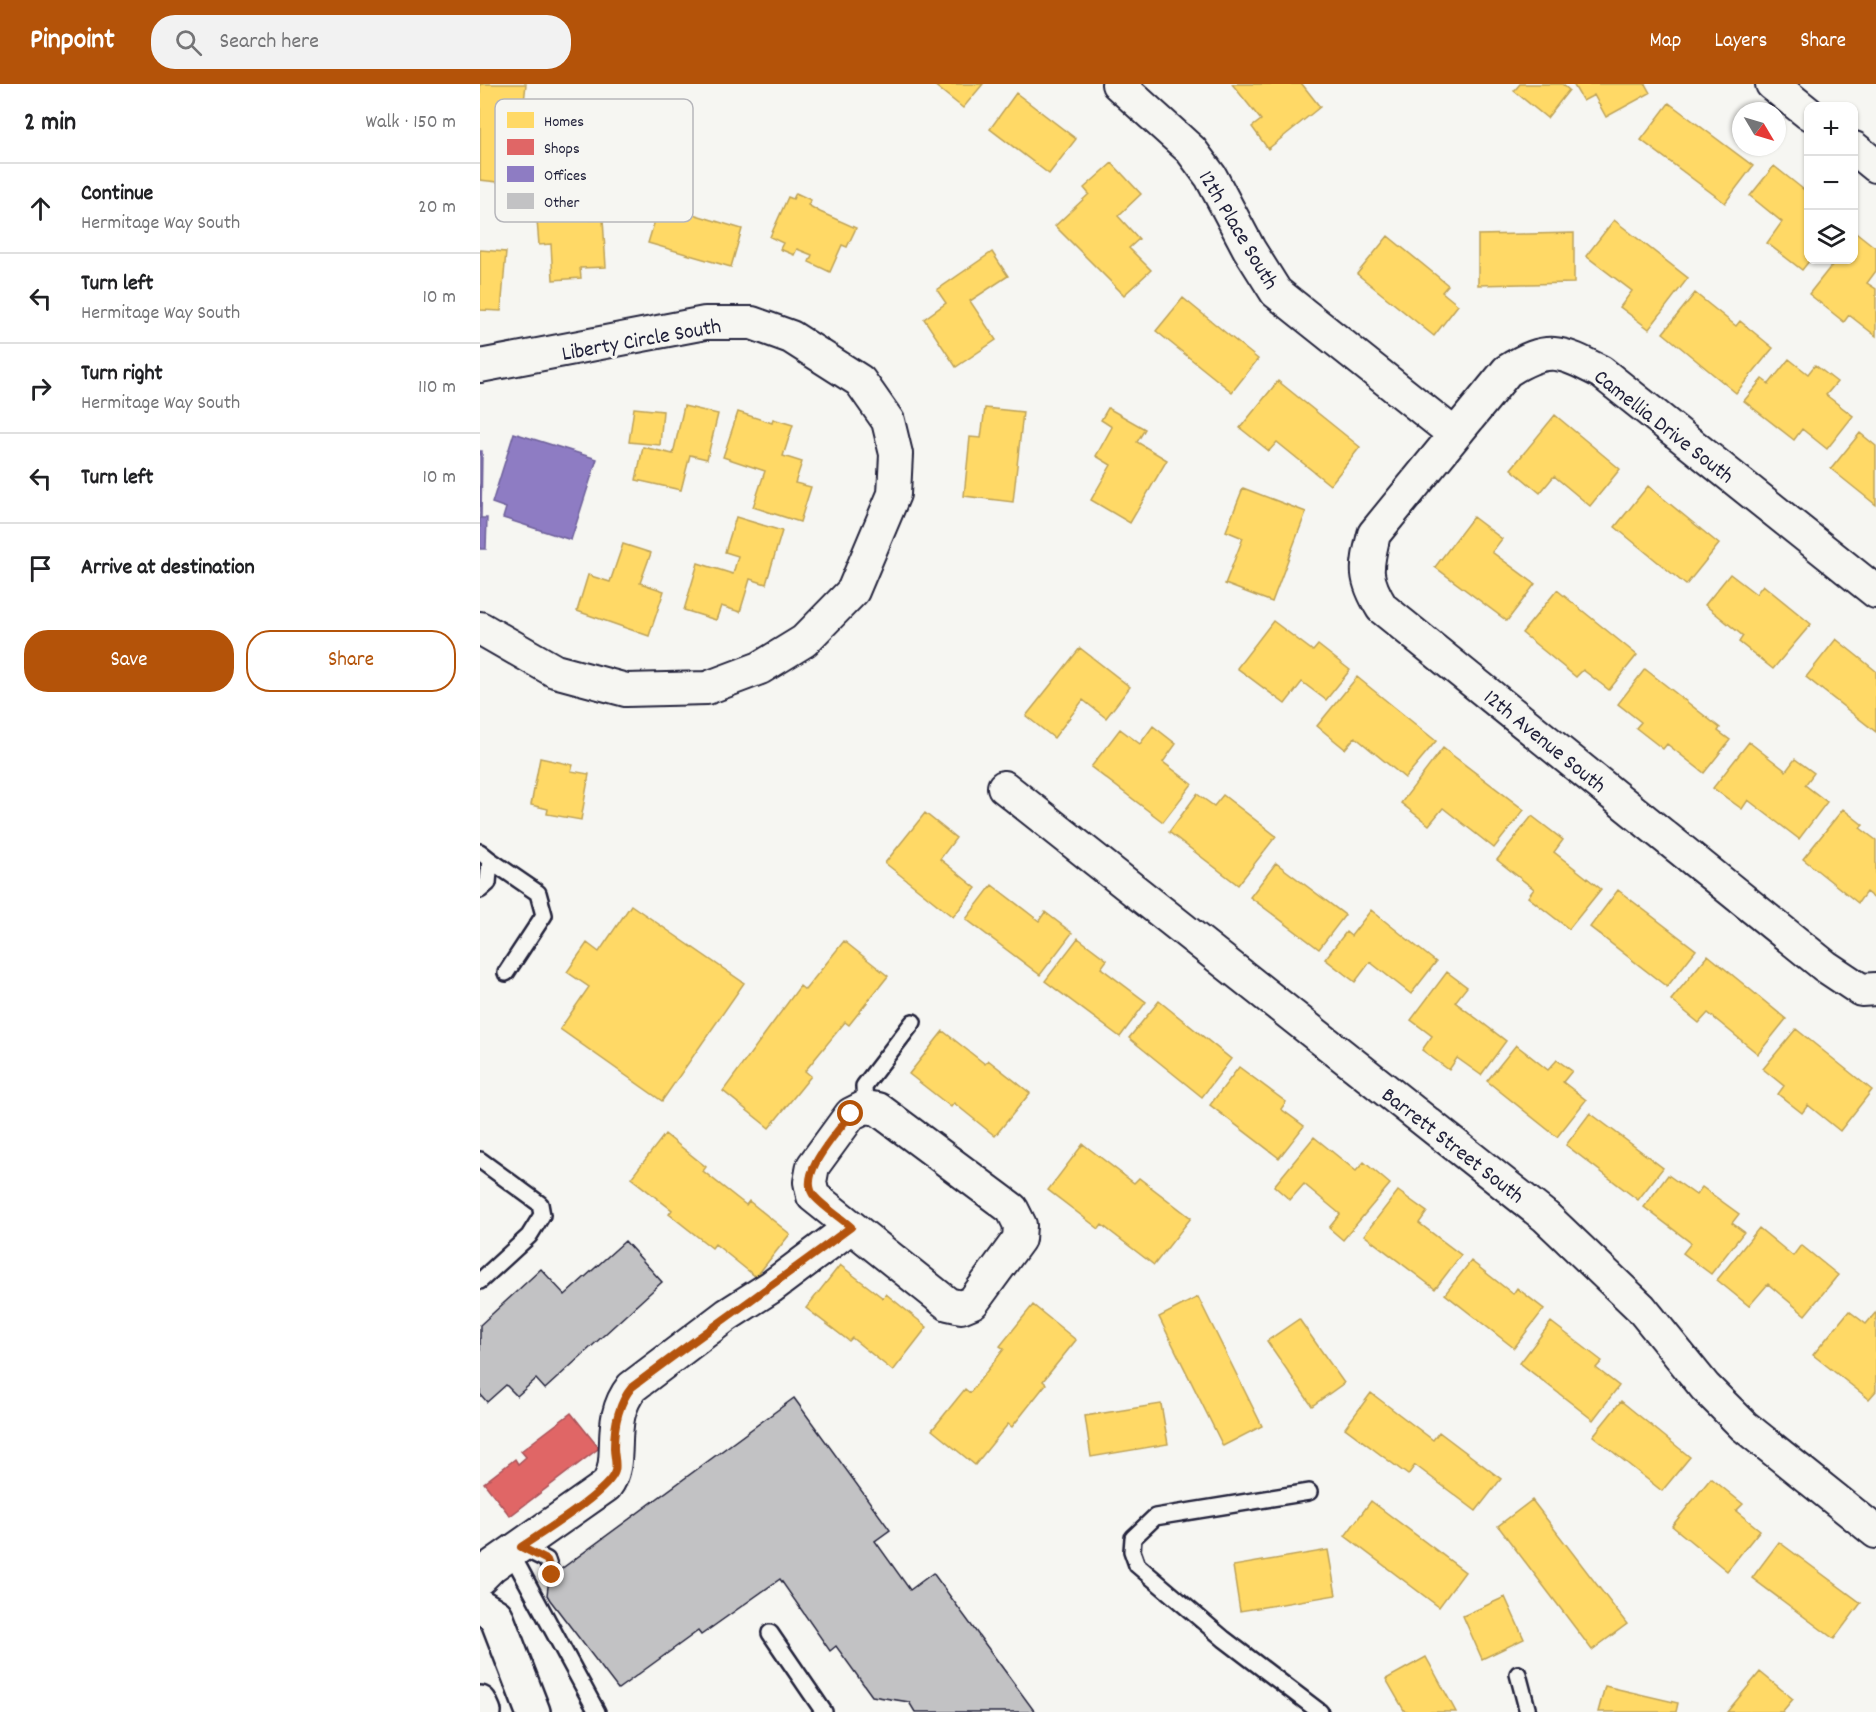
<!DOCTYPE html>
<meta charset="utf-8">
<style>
body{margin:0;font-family:Dekko,sans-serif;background:#f2f2f2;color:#202124}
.controls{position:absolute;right:18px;top:18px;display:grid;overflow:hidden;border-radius:12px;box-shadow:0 2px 4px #0004}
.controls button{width:54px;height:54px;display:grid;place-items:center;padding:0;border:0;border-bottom:2px solid #e0e0e0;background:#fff;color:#202124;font:30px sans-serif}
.compass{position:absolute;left:1252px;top:18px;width:54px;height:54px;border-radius:50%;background:#fff;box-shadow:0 2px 4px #0004;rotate:128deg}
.stop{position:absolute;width:18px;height:18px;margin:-14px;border:4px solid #b45309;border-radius:50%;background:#fff}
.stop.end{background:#b45309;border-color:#fff;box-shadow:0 2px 6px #0008}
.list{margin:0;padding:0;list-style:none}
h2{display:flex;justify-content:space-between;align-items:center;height:78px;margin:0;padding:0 24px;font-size:26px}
h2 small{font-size:20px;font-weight:400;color:#757577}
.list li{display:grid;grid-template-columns:39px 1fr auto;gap:18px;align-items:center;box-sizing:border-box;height:90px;padding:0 24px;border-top:2px solid #e0e0e0}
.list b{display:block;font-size:22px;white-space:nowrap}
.list p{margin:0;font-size:20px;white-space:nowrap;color:#757577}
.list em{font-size:20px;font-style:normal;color:#757577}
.actions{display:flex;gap:12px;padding:18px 24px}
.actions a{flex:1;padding:14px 0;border:2px solid #b45309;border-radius:24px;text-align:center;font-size:21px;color:#b45309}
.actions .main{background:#b45309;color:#fff}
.icon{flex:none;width:33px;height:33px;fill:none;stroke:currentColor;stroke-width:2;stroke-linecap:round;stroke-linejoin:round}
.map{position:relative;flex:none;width:1396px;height:1628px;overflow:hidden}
header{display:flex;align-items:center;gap:36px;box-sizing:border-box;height:84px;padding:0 30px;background:#b45309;color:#fff}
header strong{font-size:28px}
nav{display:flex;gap:33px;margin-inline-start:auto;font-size:21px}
.search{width:420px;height:54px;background:#f2f2f2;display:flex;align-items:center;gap:15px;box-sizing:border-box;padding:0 21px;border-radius:24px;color:#757577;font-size:22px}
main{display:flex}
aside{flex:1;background:#fff}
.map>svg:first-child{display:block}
.homes{fill:#ffd966;stroke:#bda259;stroke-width:1.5}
.shops{fill:#e06666;stroke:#a75259;stroke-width:1.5}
.offices{fill:#8e7cc3;stroke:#6e619a;stroke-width:1.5}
.building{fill:#c2c2c4;stroke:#22223b;stroke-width:1.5}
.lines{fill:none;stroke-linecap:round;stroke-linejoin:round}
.lane-casing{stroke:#22223b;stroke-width:20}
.street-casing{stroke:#22223b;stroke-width:36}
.primary-casing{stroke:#22223b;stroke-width:38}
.lane{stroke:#f6f6f2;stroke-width:15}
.street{stroke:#f6f6f2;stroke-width:32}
.primary{stroke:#f6f6f2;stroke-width:33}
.route{stroke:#b45309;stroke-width:8}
.labels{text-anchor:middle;stroke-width:6;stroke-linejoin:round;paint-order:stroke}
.street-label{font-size:22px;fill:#22223b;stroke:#f6f6f2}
.key{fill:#f6f6f2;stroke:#b6b6bb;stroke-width:1.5}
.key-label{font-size:16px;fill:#22223b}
</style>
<header>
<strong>Pinpoint</strong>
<div class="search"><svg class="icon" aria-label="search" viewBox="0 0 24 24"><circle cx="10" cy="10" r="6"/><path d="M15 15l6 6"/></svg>Search here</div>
<nav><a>Map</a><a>Layers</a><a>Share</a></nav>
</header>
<main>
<aside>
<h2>2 min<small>Walk · 150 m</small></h2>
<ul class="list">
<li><svg class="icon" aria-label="ahead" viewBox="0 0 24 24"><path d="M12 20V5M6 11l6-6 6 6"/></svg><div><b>Continue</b><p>Hermitage Way South</p></div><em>20 m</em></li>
<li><svg class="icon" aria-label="left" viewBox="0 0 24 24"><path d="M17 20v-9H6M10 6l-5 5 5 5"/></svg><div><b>Turn left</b><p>Hermitage Way South</p></div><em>10 m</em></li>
<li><svg class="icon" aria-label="right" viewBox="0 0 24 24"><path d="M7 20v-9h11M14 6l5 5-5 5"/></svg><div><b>Turn right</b><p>Hermitage Way South</p></div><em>110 m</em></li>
<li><svg class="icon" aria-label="left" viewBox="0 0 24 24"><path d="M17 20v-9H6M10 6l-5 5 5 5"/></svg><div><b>Turn left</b></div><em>10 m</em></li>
<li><svg class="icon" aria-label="arrive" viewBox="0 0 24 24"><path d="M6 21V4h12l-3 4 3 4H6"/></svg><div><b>Arrive at destination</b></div></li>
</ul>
<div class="actions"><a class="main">Save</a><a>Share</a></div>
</aside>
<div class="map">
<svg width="1396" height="1628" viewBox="0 0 1396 1628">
<rect width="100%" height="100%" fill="#f6f6f2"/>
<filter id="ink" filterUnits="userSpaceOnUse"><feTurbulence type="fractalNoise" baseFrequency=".0167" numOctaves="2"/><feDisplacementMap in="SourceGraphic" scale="12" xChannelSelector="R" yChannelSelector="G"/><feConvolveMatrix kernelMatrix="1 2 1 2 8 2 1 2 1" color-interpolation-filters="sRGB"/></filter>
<g filter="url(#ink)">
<path class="homes" d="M0 0H46L35 100 0 96Z
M453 0H503L483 24Z
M752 0H822L840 23 788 65 772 43 781 36Z
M1040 0H1082L1089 6 1067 34 1034 7Z
M1093 0H1165L1170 9 1126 33 1114 11 1103 17Z
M536 9 596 55 569 90 510 45Z
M1189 19 1273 82 1245 119 1161 56Z
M632 79 661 110 638 132 659 155 649 164 671 186 644 211 575 142 609 110 604 104Z
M1294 82 1328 109 1330 176 1322 186 1287 159 1302 138 1270 112Z
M109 109 110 136 123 135 126 183 100 184 101 194 73 196 71 160 59 161 55 112Z
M316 109 331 116 328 121 340 128 376 144 367 163 362 161 350 188 329 178 332 171 317 165 314 171 300 165 303 159 290 153 308 113 313 115Z
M180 120 262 145 251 183 168 159Z
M1134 136 1208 194 1169 245 1140 223 1152 207 1106 172Z
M1094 149V199L998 201V151Z
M1377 149 1396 164V187L1387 199 1396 205V252L1369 231 1364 238 1329 210 1356 176H1374V153Z
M908 152 968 201 962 208 978 221 954 252 877 190Z
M0 166 26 168 21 227 0 226Z
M512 168 528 192 490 217 516 256 476 283 444 235 466 219 457 206Z
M1215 209 1256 242 1260 237 1293 264 1256 309 1183 249Z
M703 214 778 275 752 308 676 247Z
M1309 275 1328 290 1335 281 1357 298 1346 311 1373 332 1347 365 1322 345 1314 356 1264 317 1282 295 1289 300Z
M798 297 880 363 850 401 797 358 789 367 760 344Z
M204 322 238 330 227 375 210 371 201 406 156 396 163 363 193 370Z
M154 324 183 327 180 361 149 358Z
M505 324 543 328 533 418 484 412 490 353 501 354Z
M628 324 665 345 657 358 687 376 650 439 611 416 631 381 616 372 632 343 621 336Z
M258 328 292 339 293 335 313 341 303 372 322 378 315 399 331 403 320 438 273 423 285 387 243 373Z
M1075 331 1140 385 1110 422 1074 392 1060 409 1031 385Z
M1380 349 1396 362V421L1351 385Z
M1168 402 1239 460 1206 501 1135 443Z
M763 404 826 428 792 518 745 500 763 454 746 447Z
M256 433 302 447 286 500 270 495 260 528 241 522 236 536 204 526 218 479 253 490 258 472 245 468Z
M993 433 1022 455 1012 468 1055 500 1027 537 955 483Z
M143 460 171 469 160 499 184 507 169 552 97 527 108 491 130 498Z
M1250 490 1276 510 1283 501 1331 540 1293 585 1259 558 1263 552 1225 521Z
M1077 506 1157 571 1129 606 1103 586 1096 593 1042 549Z
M793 537 833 567 838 561 870 586 846 616 822 598 805 620 757 584Z
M1356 555 1396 587V648L1326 593Z
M600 564 650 603 626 634 603 616 574 654 546 632Z
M1165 585 1240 644 1238 647 1250 656 1224 689 1187 660 1183 665 1156 644 1161 638 1138 620Z
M877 593 956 657 925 694 875 653 865 665 837 642Z
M673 642 696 660 683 678 712 700 683 738 611 683 640 645 660 660Z
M1269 658 1306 687 1315 675 1334 689 1325 701 1347 718 1319 755 1268 716 1262 725 1233 704Z
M963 664 1044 726 1014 764 963 724 949 741 921 719Z
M60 674 93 681 91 687 109 690 101 736 67 730 68 725 51 721Z
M717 710 734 722 743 711 796 752 758 801 689 748Z
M1363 725 1383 741 1380 744 1396 756V816L1386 808 1378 819 1323 775Z
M445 729 476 754 460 775 496 804 473 833 405 779Z
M1052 732 1083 756 1074 768 1121 805 1089 845 1048 813 1054 805 1017 776Z
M796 779 865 831 839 865 770 813Z
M512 801 559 837 565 828 592 849 560 891 486 835Z
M1138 806 1216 866 1187 903 1110 843Z
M151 821 264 899 182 1017 80 945 109 903 87 888 107 859 119 868Z
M891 826 956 878 931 910 890 878 875 898 845 875 866 848 871 852Z
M598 854 627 876 621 884 666 918 640 953 565 897Z
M364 857 408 892 369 941 365 938 325 987 331 992 289 1044 243 1007 320 902 325 906Z
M1228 871 1306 935 1278 970 1228 929 1219 939 1191 916Z
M967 888 987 903 975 918 1026 957 1001 991 977 974 969 986 942 966 952 952 931 936Z
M679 917 751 975 722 1013 649 954Z
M1316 945 1392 1006 1360 1047 1328 1021 1322 1029 1298 1010 1304 1002 1283 985Z
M463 947 505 980 508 976 550 1009 515 1052 474 1019 471 1023 429 990Z
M1036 961 1068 986 1077 976 1092 987 1083 998 1106 1016 1077 1053 1007 997Z
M759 983 806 1018 801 1025 824 1042 799 1074 730 1021Z
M1110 1029 1183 1084 1158 1116 1086 1061Z
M185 1050 226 1083 223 1087 266 1121 269 1117 310 1150 276 1193 235 1160 232 1164 189 1130 192 1126 151 1094Z
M834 1053 876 1087 884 1078 910 1100 863 1156 849 1144 860 1130 824 1100 810 1116 794 1102Z
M603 1060 654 1099 659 1094 711 1134 674 1181 622 1141 619 1145 568 1106Z
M1188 1091 1216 1111 1222 1103 1259 1130 1252 1139 1264 1148 1231 1190 1203 1169 1211 1159 1164 1123Z
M918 1107 947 1128 939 1139 981 1171 955 1205 884 1151Z
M1279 1144 1313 1172 1321 1161 1358 1191 1325 1231 1288 1200 1269 1222 1237 1196Z
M991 1177 1033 1210 1037 1204 1064 1225 1034 1264 965 1210Z
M360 1181 403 1214 406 1210 447 1243 413 1287 372 1254 369 1257 326 1224Z
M718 1213 782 1342 743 1362 679 1233Z
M553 1221 596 1256 563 1297 566 1300 532 1343 528 1340 495 1381 452 1346 485 1305 490 1309 524 1265 520 1262Z
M1369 1227 1386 1240 1396 1228V1307L1389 1315 1333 1271Z
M819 1235 864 1299 832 1322 787 1257Z
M1071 1238 1122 1277 1116 1284 1139 1302 1113 1336 1040 1279Z
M891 1309 953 1356 959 1348 1021 1395 996 1427 935 1381 928 1391 865 1344Z
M1141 1317 1210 1373 1182 1407 1113 1352Z
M681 1320 688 1360 611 1373 605 1332Z
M1231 1394 1263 1420 1256 1427 1280 1446 1247 1487 1192 1442Z
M1052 1416 1147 1540 1112 1566 1018 1442Z
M891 1417 985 1488 959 1523 865 1452Z
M1299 1458 1381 1519 1354 1555 1272 1494Z
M848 1466 856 1511 760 1527 753 1482Z
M1025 1513 1044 1555 1002 1575 983 1532Z
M946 1573 976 1628H925L906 1595Z
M1280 1588 1313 1615 1302 1628H1247Z
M1125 1602 1198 1619 1196 1628H1118Z"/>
<path class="shops" d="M91 1329 119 1364 30 1432 4 1399 35 1375 38 1380 46 1373 41 1367Z"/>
<path class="offices" d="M34 349 117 375 91 456 23 434 26 424 12 419Z
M0 367H2L1 434H7L6 465H0Z"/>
<path class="building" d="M145 1157 182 1198 65 1305 56 1295 37 1312 26 1301 7 1318 0 1310V1241L61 1185 85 1211Z
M314 1314 410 1446 395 1457 430 1506 453 1489 555 1628H435L429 1618 392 1612 356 1562 350 1567 300 1495 221 1551 218 1547 138 1605 70 1516 67 1511 69 1494Z"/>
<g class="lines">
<defs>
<path id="lane" d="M0 768 10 776 8 799 0 806
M10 776 58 809 64 831 26 889
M385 1023 384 1002 433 938
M0 1076 60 1120 62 1131 49 1152 0 1197
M829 1408 675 1433 653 1454 652 1467 657 1481 744 1555 840 1628
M41 1463 67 1476 72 1491
M31 1469 117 1628
M290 1549 344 1628
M1038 1590 1048 1628"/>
<path id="street" d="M638 0 711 66 731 93 769 165 796 208 974 350
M1292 0 1328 29
M1374 64 1396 82
M0 282 225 239H272L311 253 380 297 408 337 416 370 414 410 373 507 324 557 280 584 227 604 146 606 75 587 0 544
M1396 508 1121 288C1080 267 1068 261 1027 287L894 450C886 484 883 493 902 524L1345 882 1381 906 1396 905
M524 703 1066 1133 1161 1224 1225 1303 1264 1342 1396 1448
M385 1023 398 1025 532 1125 540 1141 539 1155 493 1218 481 1223 468 1220 333 1112 330 1098 333 1082 371 1030Z
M0 1494 12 1482 126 1402C146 1376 124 1338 152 1303L247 1231 291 1203 371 1143"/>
<path id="primary" d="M0 1522 16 1532 53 1628
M0 1619 4 1628"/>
</defs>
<use href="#lane" class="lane-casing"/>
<use href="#street" class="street-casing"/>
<use href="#primary" class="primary-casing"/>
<use href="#lane" class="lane"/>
<use href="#street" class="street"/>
<use href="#primary" class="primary"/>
</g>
</g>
<g class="lines" filter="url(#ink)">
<path class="route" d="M72 1491 67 1476 41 1463C60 1450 130 1407 135 1387 137 1380 134 1372 134 1364 134 1342 138 1320 152 1303 224 1248 299 1197 371 1143 360 1133 345 1124 335 1113 315 1092 358 1048 371 1030"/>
</g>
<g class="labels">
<g class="street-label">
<text transform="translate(760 145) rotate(59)" y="8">12th Place South</text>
<text transform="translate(161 254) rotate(-10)" y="8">Liberty Circle South</text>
<text transform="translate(1185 341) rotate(38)" y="8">Camellia Drive South</text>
<text transform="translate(1066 656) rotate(39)" y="8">12th Avenue South</text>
<text transform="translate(974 1060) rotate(38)" y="8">Barrett Street South</text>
</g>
</g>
<rect x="15" y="15" width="198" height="123" rx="9" class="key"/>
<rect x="27" y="28" width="27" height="16" fill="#ffd966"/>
<rect x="27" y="55" width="27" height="16" fill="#e06666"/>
<rect x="27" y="82" width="27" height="16" fill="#8e7cc3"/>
<rect x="27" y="109" width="27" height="16" fill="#c2c2c4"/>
<g class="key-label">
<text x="64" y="42">Homes</text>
<text x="64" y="69">Shops</text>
<text x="64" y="96">Offices</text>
<text x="64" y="123">Other</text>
</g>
</svg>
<div class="controls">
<button>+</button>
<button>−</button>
<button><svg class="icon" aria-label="layers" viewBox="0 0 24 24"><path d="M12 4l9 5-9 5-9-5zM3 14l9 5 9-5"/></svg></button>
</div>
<svg class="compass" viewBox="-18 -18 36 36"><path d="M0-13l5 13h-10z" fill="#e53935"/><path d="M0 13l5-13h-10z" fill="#757577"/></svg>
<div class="stop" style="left:371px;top:1030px"></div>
<div class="stop end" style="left:72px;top:1491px"></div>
</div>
</main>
